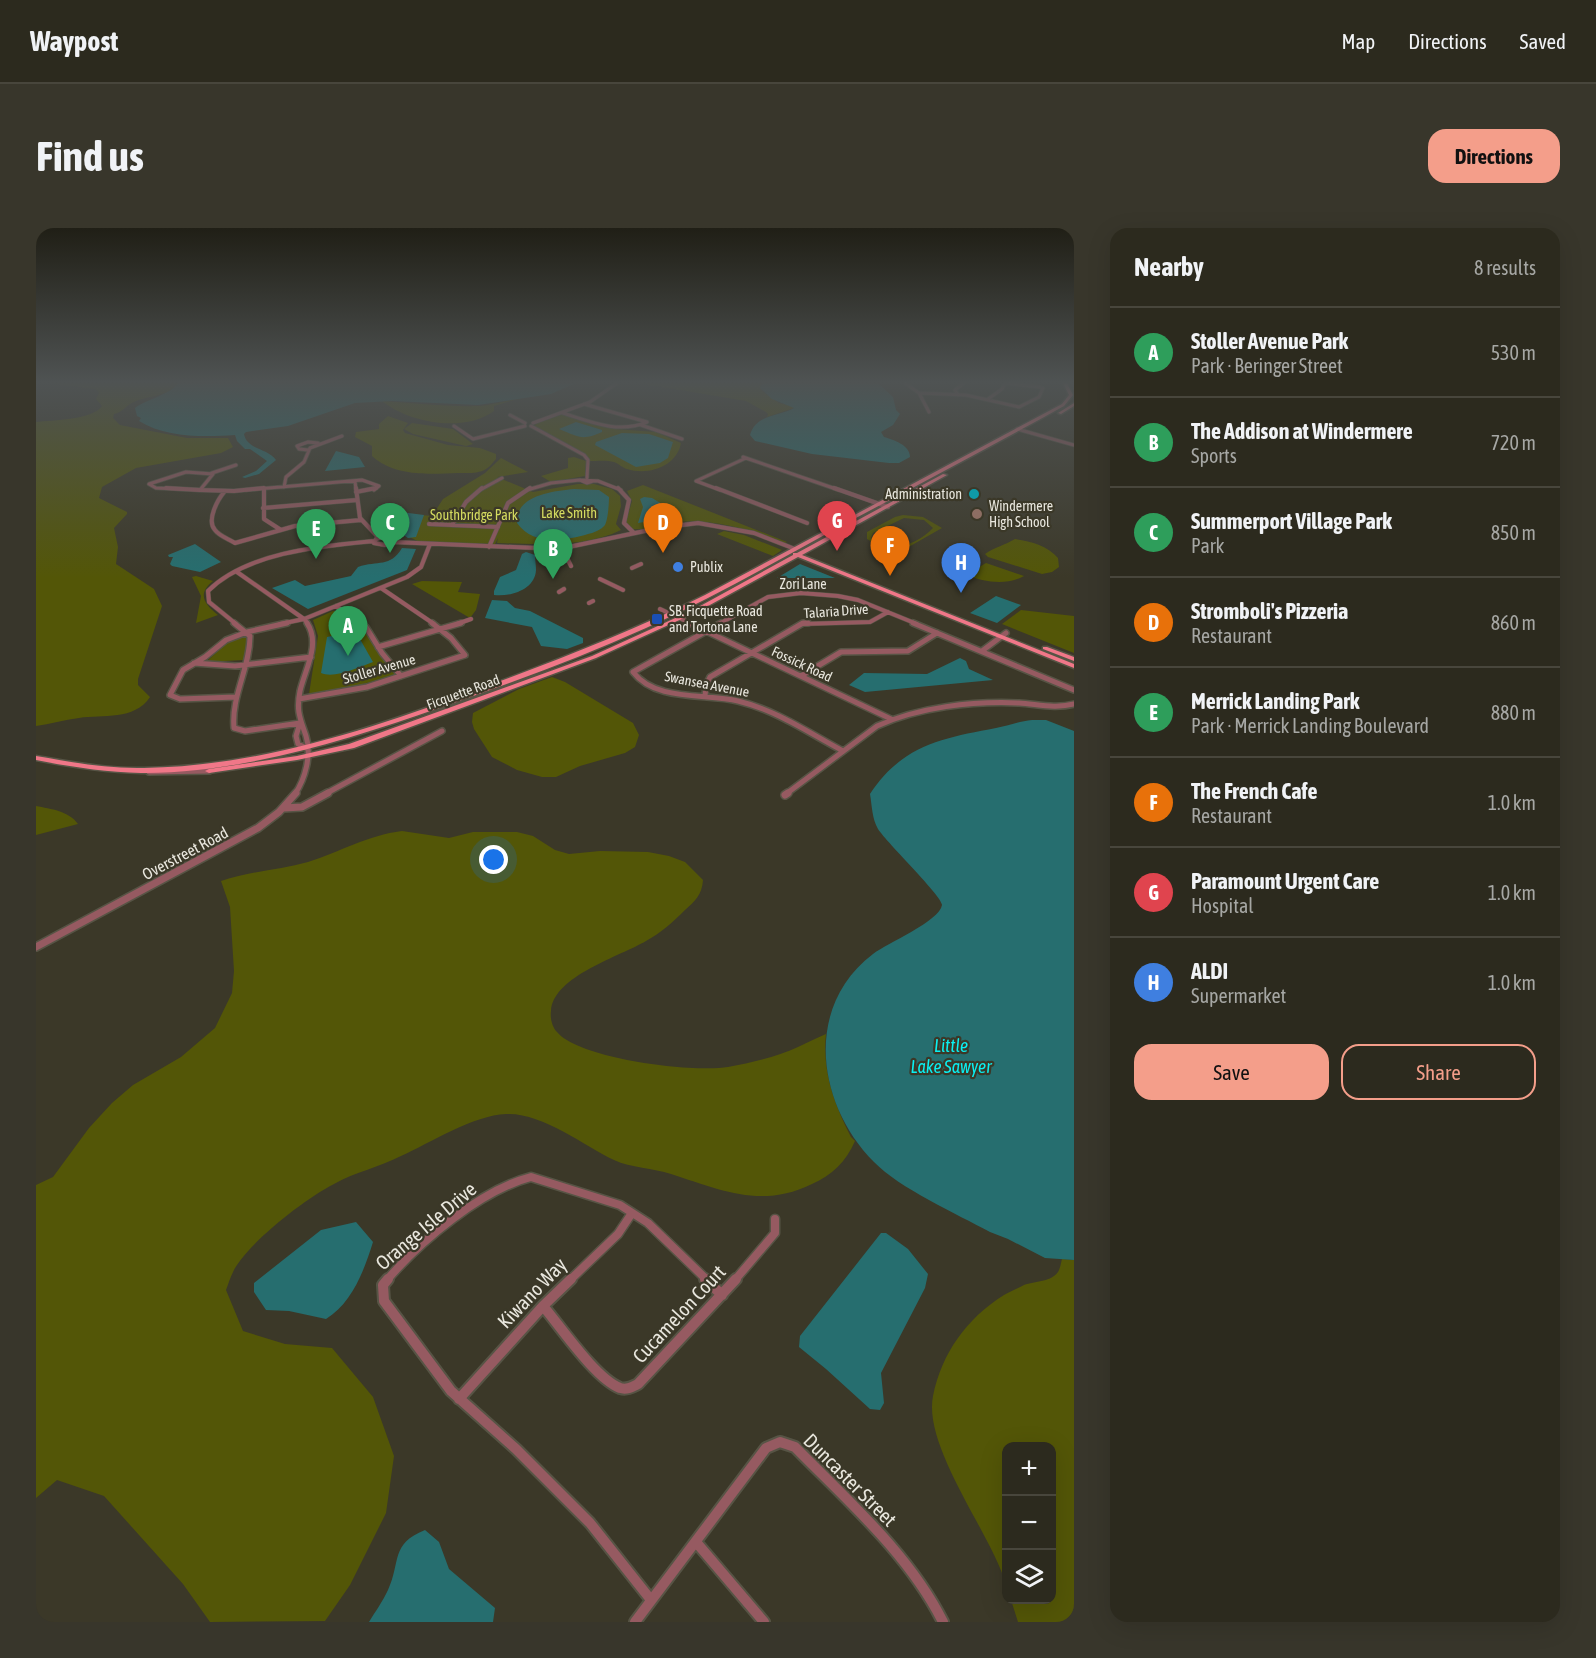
<!DOCTYPE html>
<meta charset="utf-8">
<style>
body{margin:0;font-family:"Asap Condensed",sans-serif;background:#38362b;color:#f1f3f6}
.controls{position:absolute;right:18px;bottom:18px;display:grid;overflow:hidden;border-radius:12px;box-shadow:0 6px 24px #0002}
.controls button{width:54px;height:54px;display:grid;place-items:center;padding:0;border:0;border-bottom:2px solid #48463c;background:#2c2a1e;color:#f1f3f6;font:30px sans-serif}
.you{position:absolute;left:458px;top:632px;width:21px;height:21px;margin:-15px;border:4px solid #fff;border-radius:50%;background:#1a73e8;box-shadow:0 0 0 9px #1a73e833}
.badge{display:grid;place-items:center;width:39px;height:39px;border-radius:50%;background:#f49e8a;color:#fff;font-size:20px;font-weight:700}
.pin{position:absolute;translate:-50% -50px;filter:drop-shadow(0 2px 3px #0008)}
.pin::after{content:'';position:absolute;top:32px;width:21px;height:18px;background:inherit;clip-path:polygon(0 0,100% 0,50% 100%)}
.list{margin:0;padding:0;list-style:none}
h2{display:flex;justify-content:space-between;align-items:center;height:78px;margin:0;padding:0 24px;font-size:26px}
h2 small{font-size:20px;font-weight:400;color:#a6a7a4}
.list li{display:grid;grid-template-columns:39px 1fr auto;gap:18px;align-items:center;box-sizing:border-box;height:90px;padding:0 24px;border-top:2px solid #48463c}
.list b{display:block;font-size:22px;white-space:nowrap}
.list p{margin:0;font-size:20px;white-space:nowrap;color:#a6a7a4}
.list em{font-size:20px;font-style:normal;color:#a6a7a4}
.actions{display:flex;gap:12px;padding:18px 24px}
.actions a{flex:1;padding:14px 0;border:2px solid #f49e8a;border-radius:18px;text-align:center;font-size:21px;color:#f49e8a}
.actions .main{background:#f49e8a;color:#111}
.icon{flex:none;width:33px;height:33px;fill:none;stroke:currentColor;stroke-width:2;stroke-linecap:round;stroke-linejoin:round}
.map{position:relative;flex:none;width:1038px;height:1394px;overflow:hidden;border-radius:18px}
header{display:flex;align-items:center;gap:36px;box-sizing:border-box;height:84px;padding:0 30px;background:#2c2a1e;border-bottom:2px solid #48463c}
header strong{font-size:28px}
nav{display:flex;gap:33px;margin-inline-start:auto;font-size:21px}
.intro{display:flex;align-items:center;justify-content:space-between;box-sizing:border-box;height:144px;padding:0 36px}
h1{margin:0;font-size:42px}
.button{padding:15px 27px;border-radius:18px;background:#f49e8a;color:#111;font-size:21px;font-weight:700}
main{display:flex;gap:36px;padding:0 36px}
aside{flex:1;background:#2c2a1e;border-radius:18px;box-shadow:0 6px 24px #0002}
.map>svg:first-child{display:block}
.green{fill:#535607;fill-rule:evenodd}
.water{fill:#266e6f}
.lines{fill:none;stroke-linecap:round;stroke-linejoin:round}
.minor-far5-casing{stroke:#575445;stroke-width:4.5}
.minor-far4-casing{stroke:#575445;stroke-width:5}
.minor-far3-casing{stroke:#575445;stroke-width:8}
.minor-far2-casing{stroke:#575445;stroke-width:10}
.minor-far1-casing{stroke:#575445;stroke-width:11}
.minor-casing{stroke:#575445;stroke-width:14}
.major-casing{stroke:#575445;stroke-width:3}
.minor-far5{stroke:#965a61;stroke-width:3}
.minor-far4{stroke:#965a61;stroke-width:4}
.minor-far3{stroke:#965a61;stroke-width:5}
.minor-far2{stroke:#965a61;stroke-width:7}
.minor-far1{stroke:#965a61;stroke-width:8}
.minor{stroke:#965a61;stroke-width:10}
.major{fill:#f07788;fill-rule:evenodd}
.culture-dot{fill:#0f9aa8;stroke:#3b3828;stroke-width:2}
.education-dot{fill:#8d6e63;stroke:#3b3828;stroke-width:2}
.shop-dot{fill:#3f7fe0;stroke:#3b3828;stroke-width:2}
.transit-dot{fill:#1a4fb4;stroke:#3b3828;stroke-width:2}
.labels{text-anchor:middle;stroke-width:4.5;stroke-linejoin:round;paint-order:stroke}
.far-poi-label{font-size:14px;fill:#e9e7de;stroke:#3b3828;text-anchor:start}
.far-park-label{font-size:14px;fill:#d5dc60;stroke:#3b3828}
.far-street-label{font-size:14px;fill:#e9e7de;stroke:#3b3828}
.street-label{font-size:16px;fill:#e9e7de;stroke:#3b3828}
.water-label{font-size:18px;font-style:italic;fill:#0af0f2;stroke:#3b3828}
.near-street-label{font-size:20px;fill:#e9e7de;stroke:#3b3828}
</style>
<header>
<strong>Waypost</strong>
<nav><a>Map</a><a>Directions</a><a>Saved</a></nav>
</header>
<div class="intro"><h1>Find us</h1><a class="button">Directions</a></div>
<main>
<div class="map">
<svg width="1038" height="1394" viewBox="0 0 1038 1394">
<rect width="100%" height="100%" fill="#3b3828"/>
<path class="green" d="M13 155H142C133 170 108 167 94 176 88 180 86 184 78 186L77 190 84 197 151 210H192L197 219 185 225 100 240 66 259 63 270 91 284V286L78 300 82 319 80 336 118 361 126 378 102 451V457L114 469C98 493 67 486 43 490 28 492 14 496 0 498V194C17 192 56 192 66 178L60 171 63 165 59 161Z
M602 155H729L724 157 726 163 743 175 756 178 758 180 731 189 732 186 730 184 710 173Z
M481 171 458 178V183C428 205 373 195 346 173 378 175 412 179 444 178 456 177 469 173 481 171Z
M527 186 579 201 620 204 645 215C641 238 613 248 591 241 587 240 583 236 578 234 571 232 561 233 554 233L548 225 498 198 501 195Z
M352 188 372 195 367 202 369 205 412 217 444 220 460 226V231C457 234 454 239 450 241 442 246 431 245 422 245 394 246 359 249 336 228V218L319 209 320 204 343 201V196Z
M376 195 417 201 437 216 430 218 377 206 368 201Z
M538 229 550 233 549 248 515 254 505 248 532 240V230Z
M465 230 492 244 461 249 497 264 542 256H558L576 261 584 268 585 278 580 296 585 302C549 320 499 316 461 315L462 310 459 316 383 314 357 300 362 294 352 284 396 288 407 271 449 245Z
M607 257 751 314 749 315C714 302 680 291 643 294 627 296 611 303 596 301L590 294 596 273 591 263Z
M867 287 887 289 906 300 862 325 858 324 862 321 843 318 831 311V304L859 289ZM868 290 888 292 897 300C882 316 853 327 835 310L837 305Z
M688 303 708 307 746 322 737 328 681 306Z
M979 311C995 313 1012 318 1022 330L1023 339 1016 344 1006 346 952 329 949 326C959 319 969 317 979 311Z
M950 335 988 348C970 358 948 354 930 347Z
M160 348 177 353C161 366 168 376 182 387L160 395 165 368 156 349Z
M386 353 426 354 422 364 444 366 440 382 434 390 376 356Z
M985 382 1038 388V425L966 396Z
M297 383C321 383 347 430 360 447L316 459 273 466 282 408 277 392Z
M204 409 210 410 211 422 208 432 170 434 192 414Z
M516 449 529 454 597 495 603 507 599 519 589 525 544 538 520 549H506L481 542 456 529 438 501 436 494 437 485 483 461Z
M0 578C15 581 33 583 42 596L0 607Z
M366 603 413 610 437 604H481L497 608 519 622 533 626 564 623 612 624 633 628 649 634 667 652C666 667 659 673 649 682 637 694 625 705 610 713 585 728 517 748 515 783 514 790 516 799 521 804 543 831 658 845 692 839 715 835 740 829 762 819 771 815 780 810 790 806 786 843 798 876 815 909L819 913C810 934 796 947 776 956 725 981 685 962 635 946 617 940 595 940 578 932 547 917 505 884 470 886 438 887 394 915 365 928 344 939 319 944 298 956 269 971 219 1010 201 1037 196 1044 193 1054 190 1062L207 1103 249 1116 296 1120 337 1169 358 1228 350 1285 314 1357 289 1393 174 1394 147 1356 68 1268 21 1252 0 1270V957L17 949 53 900 76 875 97 857 145 829 179 800 196 765 198 743 194 679 185 653C214 643 244 642 272 634 304 624 332 607 366 603Z
M1026 1031 1038 1032V1394H982L975 1372H1016V1218H970V1356C954 1304 887 1219 897 1168 906 1125 930 1091 968 1067 974 1064 982 1060 988 1057 999 1053 1015 1054 1022 1044 1024 1041 1025 1035 1026 1031Z"/>
<path class="water" d="M142 155H540L515 166 442 177 356 173 319 175 252 198 210 204 208 206C211 222 232 220 240 232L223 246 209 250 206 249 220 243 231 233 214 221H209L201 213 199 207C168 209 130 210 103 193L105 190 101 188 99 180C111 171 136 166 142 155Z
M729 155 843 156 857 169 860 182 864 186 857 197 845 204 848 209C858 212 874 217 874 229L863 235H853L776 226 719 213 714 207C720 186 742 189 758 180L736 171 724 160 725 157Z
M540 194 566 202V204C546 213 543 209 523 201Z
M586 205 613 206 637 214 632 230 624 235 600 239 559 217 560 214Z
M300 223 323 229 329 239 289 243Z
M538 261 563 262 573 269C573 276 572 291 569 297 565 302 557 305 552 306 529 313 497 318 481 295 479 267 518 263 538 261Z
M608 269 616 270 646 288 602 295 607 279 604 271Z
M357 283 388 287 380 309 372 310 357 300 362 294 353 284Z
M159 316 185 334 164 344 136 338 134 336 137 329H133L132 327Z
M366 320 380 321 371 342 272 381 236 360 259 352 269 358 315 348 322 339C342 332 354 340 366 320Z
M490 324 499 327C499 332 500 337 500 342 499 362 474 369 458 367V363L464 349 480 342 486 326Z
M764 336 799 350H741Z
M960 368 985 377 961 395 934 385Z
M456 372 471 373 479 380 494 383 547 410V415L531 421 505 418 496 399 449 390Z
M315 404H320L337 434C323 439 299 451 285 445L291 409Z
M924 430 930 433 933 441 957 452 829 464 813 457 828 445 891 446Z
M996 492H1010L1038 503V1032L1009 1030 972 1011 954 1004C921 986 863 960 838 934 781 877 767 779 837 726 851 715 904 693 906 677 907 669 851 615 842 601 836 591 836 578 834 566 866 517 907 510 960 500 972 498 984 493 996 492Z
M320 994 337 1014C328 1043 316 1075 290 1091L253 1083 230 1082 218 1064V1055L285 1002Z
M845 1005H850L872 1021 892 1046 889 1060 845 1145 848 1175 844 1182 834 1181 790 1141 763 1119 764 1108Z
M389 1302 403 1314 413 1341 459 1380 457 1394H333C339 1384 347 1373 352 1362 365 1334 354 1316 389 1302Z"/>
<g class="lines">
<defs>
<path id="minor-far5" d="M869 155 883 165 893 184
M969 155 1004 159
M883 165 930 167 983 179 1003 169 1007 160
M922 167 919 162 928 155
M952 171 966 161 969 155
M527 185C555 194 583 206 611 194L548 176
M474 187 489 195
M497 195 554 174 581 155
M605 197 646 211
M418 198 437 211 489 198
M495 198 548 227 552 232 551 250
M981 201 1038 217
M272 222 263 221 261 218 272 214 282 215
M707 229 803 262
M150 244 177 246 164 262 120 260 113 256Z
M176 245 200 237
M319 253 320 262
M557 253 551 255 544 252 562 253 585 262
M248 259 250 249 268 234 274 220 306 208
M210 262 326 252 343 258 338 262
M444 262 466 250
M491 262 515 255 544 252
M684 262 660 253 710 230"/>
<path id="minor-far4" d="M130 260 164 262
M228 260V291L245 302
M320 260 324 290 342 309
M582 260 593 272 588 295 598 305
M680 260 771 295
M798 260 852 279
M164 262 198 263 228 260
M189 263C182 271 170 292 179 302 183 308 193 311 199 315L259 298 325 292
M320 264 340 260
M227 280 321 272
M393 296 462 299
M416 297 430 274 446 260
M346 309H354L357 314 349 317 338 315 340 311Z
M357 314 523 321 623 300 662 295 718 305 759 321
M453 319 472 275 494 260
M526 320 535 338
M596 340 605 336
M201 344 268 391 272 396
M564 351 587 362
M345 360 398 396
M523 364 528 361
M553 375 557 373
M300 378 326 396
M624 381 656 396
M200 396 173 374 172 363C211 324 286 318 338 313
M244 396 268 391 371 349 385 339 394 316
M421 396 435 391
M683 396 732 369 765 365 802 368 822 372 881 396
M765 396 834 394 852 384"/>
<path id="minor-far3" d="M198 395 214 408C214 440 195 468 198 500L209 503 264 495
M324 395 330 399 346 425 365 448
M653 395 855 491
M685 395 597 444C620 474 669 465 702 473 740 482 773 505 807 523
M877 395 1038 462
M342 419 425 395
M946 423 970 405
M158 435 199 438 275 429
M765 448 805 424 872 423 901 405
M669 468 670 457 674 449 767 395H772
M200 469 144 471 134 467 147 442 169 429 190 412 211 404 251 395
M263 471 331 459 429 427 415 410 396 395
M264 495 260 508 262 516 270 520
M113 544 173 543
M259 566C269 551 276 527 270 508 264 490 260 483 264 463 269 441 285 416 271 395
M289 566 406 503
M750 566 841 498C883 479 936 473 983 475 1001 476 1019 481 1038 476"/>
<path id="minor-far2" d="M749 567 752 565
M248 580 266 579 292 565
M0 719 222 600 243 584 260 565"/>
<path id="minor-far1" d="M351 1052C384 1013 445 962 495 949L584 977 612 995 671 1052
M534 1052 582 1006 596 985
M699 1052 739 1005V991"/>
<path id="minor" d="M352 1051 347 1057 348 1073 415 1163 480 1221 554 1295 615 1372
M669 1051 686 1067
M507 1078C525 1099 559 1150 584 1160 591 1162 596 1159 602 1156L700 1051
M423 1171 507 1078 535 1051
M660 1314 728 1394
M599 1394 730 1220 744 1214 759 1219C812 1273 873 1326 907 1394"/>
<path id="major" d="M1027 155H1031L1037 167 1028 178C954 219 878 259 803 299 739 334 676 370 610 400 543 430 473 456 403 480 312 512 202 546 105 545 69 544 35 539 0 532V528C36 534 71 541 108 540 227 538 341 499 451 458 525 431 598 402 669 367L1026 176 1033 167Z
M1038 175V178L1025 186 1022 185Z
M907 246 911 247 766 327 1038 436V440L762 329 661 384 560 430 318 520 261 532 173 545 169 543 173 541 261 528 313 516 556 428 657 382 757 327V325H761Z
M1007 419H1011L1038 429V433L1007 421Z"/>
</defs>
<use href="#minor-far5" class="minor-far5-casing"/>
<use href="#minor-far4" class="minor-far4-casing"/>
<use href="#minor-far3" class="minor-far3-casing"/>
<use href="#minor-far2" class="minor-far2-casing"/>
<use href="#minor-far1" class="minor-far1-casing"/>
<use href="#minor" class="minor-casing"/>
<use href="#major" class="major-casing"/>
<use href="#minor-far5" class="minor-far5"/>
<use href="#minor-far4" class="minor-far4"/>
<use href="#minor-far3" class="minor-far3"/>
<use href="#minor-far2" class="minor-far2"/>
<use href="#minor-far1" class="minor-far1"/>
<use href="#minor" class="minor"/>
<use href="#major" class="major"/>
</g>
<linearGradient id="sky" x2="0" y2="1"><stop stop-color="#201f16"/><stop offset="0.44" stop-color="#4f5353"/><stop offset="1" stop-color="#4f5353" stop-opacity="0"/></linearGradient>
<rect width="1038" height="350" fill="url(#sky)"/>
<circle class="culture-dot" cx="938" cy="266" r="6"/>
<circle class="education-dot" cx="941" cy="286" r="6"/>
<circle class="shop-dot" cx="642" cy="339" r="6"/>
<rect class="transit-dot" x="615" y="385" width="12" height="12" rx="3"/>
<g class="labels">
<g class="far-poi-label">
<text x="926" y="271" text-anchor="end">Administration</text>
<text x="953" y="283">Windermere<tspan x="953" dy="16">High School</tspan></text>
<text x="654" y="344">Publix</text>
<text x="633" y="388">SB. Ficquette Road<tspan x="633" dy="16">and Tortona Lane</tspan></text>
</g>
<g class="far-park-label">
<text x="533" y="290">Lake Smith</text>
<text x="438" y="292">Southbridge Park</text>
</g>
<g class="far-street-label">
<text x="767" y="361">Zori Lane</text>
<text transform="translate(800 383) rotate(-4)" y="5">Talaria Drive</text>
<text transform="translate(766 436) rotate(25)" y="5">Fossick Road</text>
<text transform="translate(343 441) rotate(-16)" y="5">Stoller Avenue</text>
<text transform="translate(671 456) rotate(11)" y="5">Swansea Avenue</text>
<text transform="translate(427 464) rotate(-20)" y="5">Ficquette Road</text>
</g>
<g class="street-label">
<text transform="translate(149 625) rotate(-28)" y="6">Overstreet Road</text>
</g>
<g class="water-label">
<text x="915" y="824">Little<tspan x="915" dy="21">Lake Sawyer</tspan></text>
</g>
<g class="near-street-label">
<text transform="translate(390 998) rotate(-40)" y="7">Orange Isle Drive</text>
<text transform="translate(496 1065) rotate(-46)" y="7">Kiwano Way</text>
<text transform="translate(643 1086) rotate(-47)" y="7">Cucamelon Court</text>
<text transform="translate(814 1252) rotate(45)" y="7">Duncaster Street</text>
</g>
</g>
</svg>
<div class="controls">
<button>+</button>
<button>−</button>
<button><svg class="icon" aria-label="layers" viewBox="0 0 24 24"><path d="M12 4l9 5-9 5-9-5zM3 14l9 5 9-5"/></svg></button>
</div>
<div class="you"></div>
<div class="pin badge" style="left:312px;top:428px;background:#2e9e5b">A</div>
<div class="pin badge" style="left:517px;top:351px;background:#2e9e5b">B</div>
<div class="pin badge" style="left:354px;top:325px;background:#2e9e5b">C</div>
<div class="pin badge" style="left:627px;top:325px;background:#e8710a">D</div>
<div class="pin badge" style="left:280px;top:331px;background:#2e9e5b">E</div>
<div class="pin badge" style="left:854px;top:348px;background:#e8710a">F</div>
<div class="pin badge" style="left:801px;top:323px;background:#e0444e">G</div>
<div class="pin badge" style="left:925px;top:365px;background:#3f7fe0">H</div>
</div>
<aside>
<h2>Nearby<small>8 results</small></h2>
<ul class="list">
<li><span class="badge" style="background:#2e9e5b">A</span><div><b>Stoller Avenue Park</b><p>Park · Beringer Street</p></div><em>530 m</em></li>
<li><span class="badge" style="background:#2e9e5b">B</span><div><b>The Addison at Windermere</b><p>Sports</p></div><em>720 m</em></li>
<li><span class="badge" style="background:#2e9e5b">C</span><div><b>Summerport Village Park</b><p>Park</p></div><em>850 m</em></li>
<li><span class="badge" style="background:#e8710a">D</span><div><b>Stromboli's Pizzeria</b><p>Restaurant</p></div><em>860 m</em></li>
<li><span class="badge" style="background:#2e9e5b">E</span><div><b>Merrick Landing Park</b><p>Park · Merrick Landing Boulevard</p></div><em>880 m</em></li>
<li><span class="badge" style="background:#e8710a">F</span><div><b>The French Cafe</b><p>Restaurant</p></div><em>1.0 km</em></li>
<li><span class="badge" style="background:#e0444e">G</span><div><b>Paramount Urgent Care</b><p>Hospital</p></div><em>1.0 km</em></li>
<li><span class="badge" style="background:#3f7fe0">H</span><div><b>ALDI</b><p>Supermarket</p></div><em>1.0 km</em></li>
</ul>
<div class="actions"><a class="main">Save</a><a>Share</a></div>
</aside>
</main>
